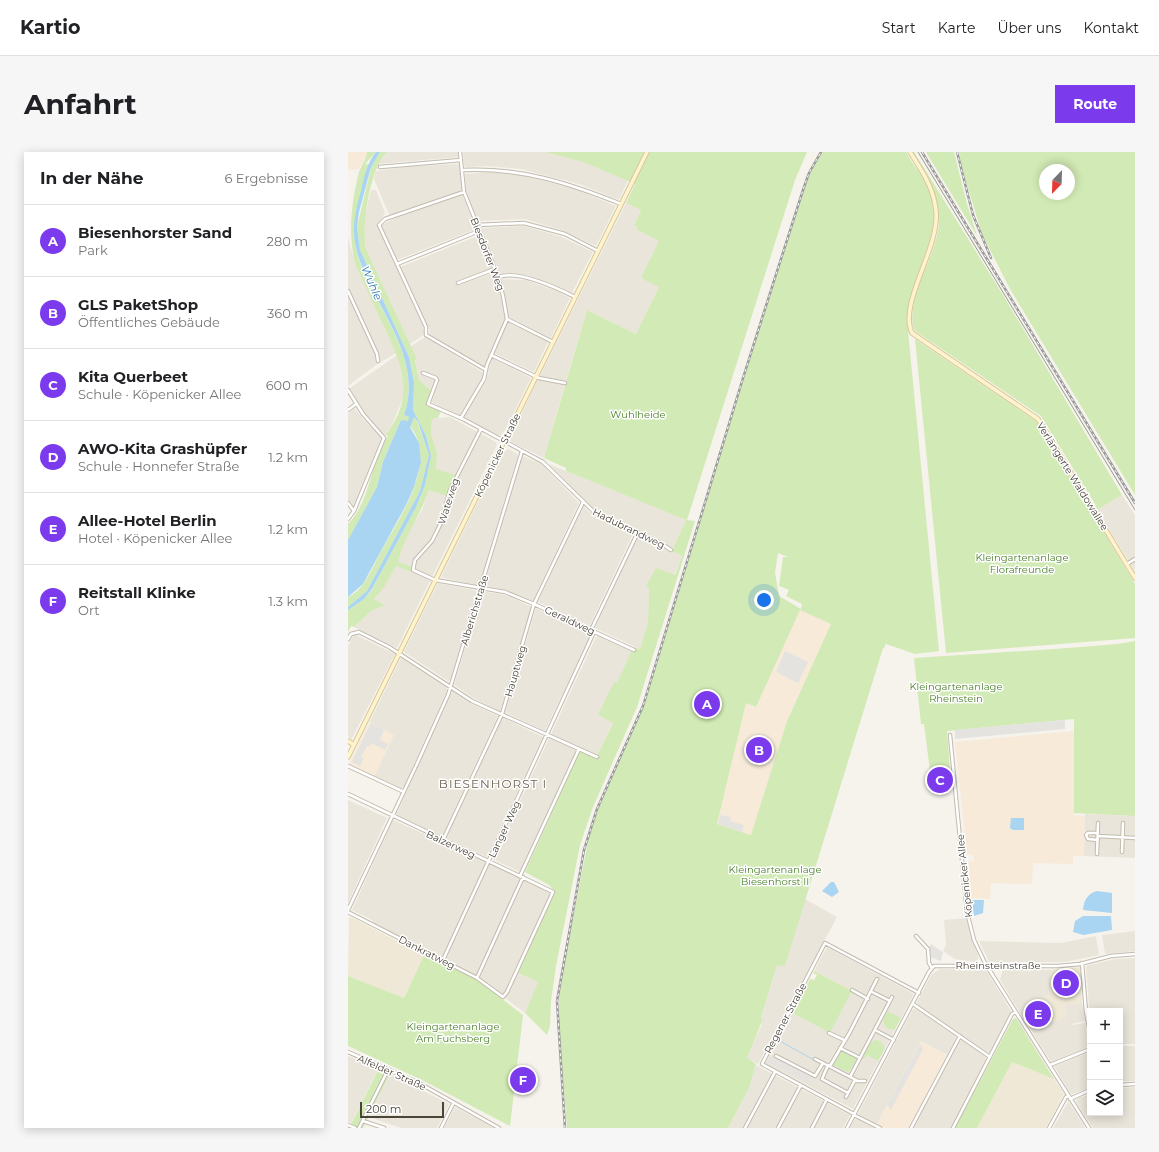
<!DOCTYPE html>
<html lang="de">
<meta charset="utf-8">
<style>
body{margin:0;font-family:Montserrat,sans-serif;background:#f6f6f6;color:#202124}
.controls{position:absolute;right:12px;bottom:12px;display:grid;overflow:hidden;border-radius:0px;box-shadow:0 2px 10px #0003}
.controls button{width:36px;height:36px;display:grid;place-items:center;padding:0;border:0;border-bottom:1px solid #e0e0e0;background:#fff;color:#202124;font:20px sans-serif}
.compass{position:absolute;left:691px;top:12px;width:36px;height:36px;border-radius:50%;background:#fff;box-shadow:0 2px 10px #0003;rotate:203deg}
.scale{position:absolute;left:12px;bottom:10px;width:84px;box-sizing:border-box;padding-left:4px;border:2px solid #4b4439;border-top:0;font-size:11px;line-height:14px;white-space:nowrap;color:#4b4439;-webkit-text-stroke:3px #fff;paint-order:stroke}
.you{position:absolute;left:416px;top:448px;width:14px;height:14px;margin:-10px;border:3px solid #fff;border-radius:50%;background:#1a73e8;box-shadow:0 0 0 6px #1a73e833}
.badge{display:grid;place-items:center;width:26px;height:26px;border-radius:50%;background:#7c3aed;color:#fff;font-size:13px;font-weight:700}
.pin{position:absolute;translate:-50% -50%;border:2px solid #fff;box-shadow:0 1px 4px #0006}
.list{margin:0;padding:0;list-style:none}
h2{display:flex;justify-content:space-between;align-items:center;height:52px;margin:0;padding:0 16px;font-size:17px}
h2 small{font-size:13px;font-weight:400;color:#757577}
.list li{display:grid;grid-template-columns:26px 1fr auto;gap:12px;align-items:center;box-sizing:border-box;height:72px;padding:0 16px;border-top:1px solid #e0e0e0}
.list b{display:block;font-size:15px;white-space:nowrap}
.list p{margin:0;font-size:13px;white-space:nowrap;color:#757577}
.list em{font-size:13px;font-style:normal;color:#757577}
.icon{flex:none;width:22px;height:22px;fill:none;stroke:currentColor;stroke-width:2;stroke-linecap:round;stroke-linejoin:round}
.map{position:relative;flex:none;width:787px;height:976px;overflow:hidden;border-radius:0px}
header{display:flex;align-items:center;gap:24px;box-sizing:border-box;height:56px;padding:0 20px;background:#fff;border-bottom:1px solid #e0e0e0}
header strong{font-size:19px}
nav{display:flex;gap:22px;margin-inline-start:auto;font-size:14px}
.intro{display:flex;align-items:center;justify-content:space-between;box-sizing:border-box;height:96px;padding:0 24px}
h1{margin:0;font-size:28px}
.button{padding:10px 18px;border-radius:0px;background:#7c3aed;color:#fff;font-size:14px;font-weight:700}
main{display:flex;gap:24px;padding:0 24px}
aside{flex:1;background:#fff;border-radius:0px;box-shadow:0 2px 10px #0003}
.map>svg:first-child{display:block}
.residential{fill:#eae5da}
.commercial{fill:#f7ead8}
.education{fill:#efe8d6}
.green{fill:#d2eab5;fill-rule:evenodd}
.parking{fill:#e5e3e0}
.water{fill:#a9d4f2}
.lines{fill:none;stroke-linecap:round;stroke-linejoin:round}
.stream{stroke:#a9d4f2;stroke-width:1}
.street-casing{stroke:#c2bbae;stroke-width:4.5}
.secondary-casing{stroke:#d6c79b;stroke-width:5.5}
.street{stroke:#fff;stroke-width:2.5}
.secondary{stroke:#fff3cd;stroke-width:3.5}
.tram{stroke:#9a9a9a;stroke-width:1}
.rail-casing{stroke:#9a9a9a;stroke-width:2.5}
.rail{stroke:#fff;stroke-width:1;stroke-dasharray:3;stroke-linecap:butt}
.labels{text-anchor:middle;stroke-width:3;stroke-linejoin:round;paint-order:stroke}
.street-label{font-size:10px;fill:#4b4439;stroke:#fff}
.park-label{font-size:10px;fill:#4a7f2a;stroke:#fff}
.water-label{font-size:11px;font-style:italic;fill:#2e7ab2;stroke:#fff}
.quarter-label{font-size:12px;letter-spacing:1px;fill:#6e6250;stroke:#fff}
</style>
<header>
<strong>Kartio</strong>
<nav><a>Start</a><a>Karte</a><a>Über uns</a><a>Kontakt</a></nav>
</header>
<div class="intro"><h1>Anfahrt</h1><a class="button">Route</a></div>
<main>
<aside>
<h2>In der Nähe<small>6 Ergebnisse</small></h2>
<ul class="list">
<li><span class="badge">A</span><div><b>Biesenhorster Sand</b><p>Park</p></div><em>280 m</em></li>
<li><span class="badge">B</span><div><b>GLS PaketShop</b><p>Öffentliches Gebäude</p></div><em>360 m</em></li>
<li><span class="badge">C</span><div><b>Kita Querbeet</b><p>Schule · Köpenicker Allee</p></div><em>600 m</em></li>
<li><span class="badge">D</span><div><b>AWO-Kita Grashüpfer</b><p>Schule · Honnefer Straße</p></div><em>1.2 km</em></li>
<li><span class="badge">E</span><div><b>Allee-Hotel Berlin</b><p>Hotel · Köpenicker Allee</p></div><em>1.2 km</em></li>
<li><span class="badge">F</span><div><b>Reitstall Klinke</b><p>Ort</p></div><em>1.3 km</em></li>
</ul>
</aside>
<div class="map">
<svg width="787" height="976" viewBox="0 0 787 976">
<rect width="100%" height="100%" fill="#f6f3ec"/>
<path class="residential" d="M39 0H110V5L30 12Z
M115 0H197L238 11 280 28 271 48 231 32 173 17 139 14 118 15 116 13Z
M112 12 114 42 128 77 49 108 33 73 52 64 51 61 42 65 26 27 28 19 65 14Z
M139 20 172 23 197 29 230 38 268 54 248 94 216 79 177 67 130 69 118 40 117 22Z
M23 38H28L37 61 34 67 29 72 75 174 77 182 62 192 18 97 16 83V68Z
M278 51 293 58 286 72 290 74 288 77 312 88 311 135 288 182 239 158 218 229 192 224Z
M176 74 214 85 245 100 224 141 178 123 151 122 132 76Z
M132 83 145 116 109 129 111 133 147 120 158 165 137 217 81 182 82 179 52 115Z
M0 85 7 112 48 201 28 213 0 234Z
M152 127 177 128 209 139 222 146 203 186 161 165Z
M159 170 200 190 186 220 146 201Z
M77 185 136 221 135 227 112 263H110L83 250 86 240 71 228 67 207H69L63 194Z
M49 203 55 227V246L44 273 36 284 14 259 2 236Z
M144 206 183 226 155 282 149 284 115 264 138 229Z
M190 227 217 232 196 306 163 290 162 286Z
M7 256 15 267 35 287 6 356 0 348V262Z
M102 265 148 290 149 293 49 496 6 475 23 459 35 453 26 447 48 414 62 419 64 415 49 410 59 382 74 358 81 338 98 344 107 323 87 317 89 301 83 281 84 267Z
M161 297 168 301 170 304 132 431 129 433 99 427 93 425 155 299Z
M174 304 194 312 231 351 185 449 158 438 136 433Z
M201 312 338 368 324 399 334 404 326 424 298 434 301 436 300 470 292 497 247 476 292 379 244 355Z
M774 343 787 363V419L749 358Z
M235 354 241 360 285 382 241 475 190 450Z
M90 431 121 437 127 438 129 441 102 528 100 529 56 500Z
M134 439 157 443 184 455 152 559 127 547 106 533Z
M188 456 243 482 197 579 157 560Z
M6 482 47 502 3 588 0 584V494Z
M249 483 283 499 269 532 267 531 250 563 265 570 250 602 248 603 231 596 172 720 145 707Z
M53 506 98 535 99 539 56 635 53 636 1 612Z
M104 539 124 552 150 564 94 685 48 663Z
M154 565 195 585 139 705 98 686Z
M0 648 39 666 0 751Z
M737 662 787 664V706L736 704Z
M45 668 203 740 206 745 170 821 190 830 177 861 130 825 26 771 24 768 4 758Z
M457 747 489 765 410 912 398 906 413 875 415 867H413L429 813H437Z
M618 766 630 804V807L627 810 607 807 595 799 598 793 596 768Z
M787 779V799L757 802 754 783Z
M748 784 751 803 717 810H641L632 791V789L713 791Z
M479 795 566 842 505 957 417 911 444 861 482 881 504 839 466 819Z
M787 806V892H774L772 890V859H742V868L738 814 767 807Z
M592 817 638 818 663 859 642 900H639L570 853 569 850 583 823Z
M655 817 702 818V843H696L697 853 675 866 652 828Z
M734 851 737 869 724 872 725 873 737 871 742 893 738 896 703 910 681 875 697 865 698 869 718 852Z
M565 857H568L607 884 608 887 599 903 573 889 529 972 511 963V960Z
M614 888 637 904 638 907 636 915 604 976H565L611 889Z
M774 894H787V929H772V897Z
M742 900V935L725 942 722 941 706 914Z
M0 904 30 917 3 971 0 970Z
M408 913 502 963 495 976H380L401 936Z
M42 922 101 952 89 976H53L21 965Z
M787 935V976H745L728 950 729 947 742 942V961H772V936Z
M720 950H721L737 976H705Z
M107 955 147 976H96Z
M509 967 527 976H502L506 968Z"/>
<path class="commercial" d="M0 0H19V3L11 17 0 18Z
M452 457 484 472 439 568 404 683 369 672 398 551 407 555Z
M22 570 46 583 27 624 1 612Z
M726 579V663L737 664 736 704H725V712L685 711 684 732 643 731 642 747 622 746 621 709H625L626 707 625 703 619 702 607 590Z
M697 853V865L681 875 675 866Z
M573 889 599 903 560 976H536L529 972Z"/>
<path class="education" d="M602 617 604 636 581 638 580 619Z
M1 764 76 803 56 846 0 824Z
M733 815 734 851 718 852V866L710 869 698 870 696 843H702V818Z
M664 910 706 927 716 942 698 976H629Z"/>
<path class="green" d="M19 0H28L17 12 24 13 32 0H39C22 17 13 73 18 97L69 207 67 208 71 228 84 239 79 252 93 259 90 266 84 267 83 281 89 301 88 317 107 323 98 344 81 338C72 364 57 383 50 410L64 415 63 420 48 414 36 435 26 447 36 453 23 459 6 475 3 474 0 480V458L16 447 24 438 39 409 68 355 77 333 83 304 78 284 65 258 66 231 61 205 12 98 9 75 23 16H19C14 36 4 72 7 91 17 150 78 199 56 263L64 267 66 265 69 269 81 303 72 339 19 439 0 455V445C6 442 12 437 16 431 23 420 29 407 35 396 49 371 65 346 71 318 75 301 70 274 53 268L35 310 29 335 0 388V372C23 349 22 310 40 284L37 283C69 245 53 210 34 171 25 151 16 132 7 112 0 80 3 52 11 20 13 14 19 6 19 0Z
M197 0H459L447 28 339 368 347 369 289 555 245 655 232 693 208 814 203 849 202 874 199 883 177 861 190 830 170 821 207 740 201 733 177 720 232 599 250 602 265 571 250 563 266 530 269 531 285 495 292 497 300 470 301 436 298 434 308 416 327 423 334 404 324 399 338 368 218 319V316L196 306 239 158 288 182 311 135 293 126 311 89 288 77 289 74 286 73 293 58 278 51 287 32 238 11Z
M474 0H558C564 12 573 21 579 33 597 70 575 99 567 133 563 148 564 165 560 179L591 499 567 502 538 492 536 496H535L437 814 429 813 413 866 415 867 399 906 408 912 401 936 380 976H219L211 876V837L241 685 250 657 296 554 396 226 456 38 462 21ZM430 401 440 405H435L431 434 441 438 438 444 454 452 453 457 431 444 427 421ZM452 458 483 472 439 569 403 683 369 672 398 551 408 555Z
M564 0H566L655 143 774 343 749 358 747 352 693 264 567 179C554 149 592 101 591 67 591 41 576 22 564 0Z
M578 0H606L619 52 629 84Z
M611 0H787V343L662 137 634 82 612 10ZM697 18H721V42H697Z
M567 187 689 270 787 432V486L598 501Z
M787 489V664L726 661V567L599 579 602 617 582 619 576 572H573L566 506 707 497 770 492Z
M77 801 127 826 175 863 162 974 74 928 0 894V824L56 846Z
M466 819 504 839 482 881 444 861 462 827 466 828 469 823 465 821Z
M539 859 553 866 547 877H540L536 872 535 867Z
M668 866 706 927 664 910 629 976H607L665 867Z
M529 888 534 890 533 891 537 896 530 909 519 903 516 907 513 906C517 899 520 889 529 888Z
M493 898 509 906 503 917 500 920 485 913Z
M31 916 42 922 15 976H1Z"/>
<path class="parking" d="M437 499 460 510 450 531 428 520Z
M717 568V577L607 587V578Z
M23 571 36 578 32 588 40 592 37 598 23 591 22 594H19L13 605 16 606 12 614 4 610Z
M372 663 383 665 382 669 396 673 394 680 370 672Z
M583 792 595 800 593 809 582 805 583 801 580 796Z
M572 892 575 897 543 958 539 953Z
M424 904 463 925 460 931 420 910Z"/>
<path class="water" d="M28 0H32L23 15 11 60 9 75 12 98 61 205 66 231 65 258 78 284 83 304 77 333 68 355 39 409 24 437 16 447 0 458V455L19 439 72 339 81 303 70 270 66 265 62 275 71 291 73 310 66 335 58 353 15 432 0 445V388L29 335 35 310 53 268 60 269 61 265 56 263C78 200 18 149 7 91 4 73 8 56 13 39 16 25 19 11 28 0Z
M663 666H676V678H665L662 676Z
M483 730H486L491 740 484 745 474 739Z
M749 739 764 741V761L735 758C736 748 739 742 749 739Z
M624 748H636L635 761 626 764Z
M735 764H763L764 778 735 783 725 780 727 769Z"/>
<g class="lines">
<path class="stream" d="M430 888 466 908"/>
<defs>
<path id="street" d="M112 0 116 40 150 125 155 144 159 167 139 213 136 227 113 266
M32 15 113 8
M114 18C171 15 221 31 273 52
M116 40 37 67 31 73 78 175V183L138 218
M129 73 176 71 217 82 250 99
M49 112 131 79
M150 125C170 118 209 136 227 145
M110 131 147 117
M0 139 29 202 30 209
M159 167 205 190
M143 203 191 226 217 231
M75 221 88 226 89 228 80 252 115 267 195 310 246 360 314 392 323 398
M0 238 15 262 36 286 6 359 0 367
M0 258 8 252
M133 277 102 338 93 371 84 389 67 408 65 418 87 428 157 440 186 452 286 498
M0 351 6 359
M779 412 787 407
M243 478 290 380
M0 487 3 482 11 480 41 495 124 549 249 605
M602 583 619 760 626 788 637 811 741 976
M0 614 56 640
M68 614 100 543 174 299
M0 642 205 740 159 840 155 845 129 826 0 760
M750 684 787 686
M95 688 154 562 186 452 235 350
M750 688 740 687 738 683 740 681H750
M774 700 775 671
M749 702 750 671
M172 724 231 597
M0 758 67 616
M568 784 580 797 581 811 584 816
M95 808 246 480
M734 811 738 860 742 880
M129 826 175 725
M504 838 520 847
M524 840 542 849
M565 852 642 905
M527 878 546 888
M481 881 496 888
M492 896 512 906
M0 900 71 931 151 976
M428 904 467 924 475 911
M467 907 510 929H517
M480 913 474 927 500 941
M702 913 742 897
M482 914 502 880 529 827
M502 925 544 845
M772 933 787 932
M498 945 507 928
M722 947 742 938
M506 962 414 912 477 791 571 841
M506 963 532 976
M15 969 36 976
M0 973 7 976
M11 976 40 918
M93 976 105 952
M397 976 427 920
M430 976 453 933
M464 976 479 947
M499 976 581 820 586 814H710L732 812 763 804 787 802
M563 976 612 884
M605 976 664 862 668 860
M701 976 718 945 721 944"/>
<path id="secondary" d="M562 0C574 19 586 36 588 59 592 96 550 151 564 181L690 267 787 426
M0 589 6 593
M0 605 299 0"/>
</defs>
<use href="#street" class="street-casing"/>
<use href="#secondary" class="secondary-casing"/>
<use href="#street" class="street"/>
<use href="#secondary" class="secondary"/>
<path class="tram" d="M570 0 787 358"/>
<defs>
<path id="rail" d="M574 0 787 351
M609 0 625 63 643 106
M217 976 209 849 236 698 249 657 295 554 395 226 455 38 461 21 473 0"/>
</defs>
<use href="#rail" class="rail-casing"/>
<use href="#rail" class="rail"/>
</g>
<g class="labels">
<g class="street-label">
<text transform="translate(140 102) rotate(69)" y="4">Biesdorfer Weg</text>
<text transform="translate(149 303) rotate(-64)" y="4">Köpenicker Straße</text>
<text transform="translate(725 324) rotate(58)" y="4">Verlängerte Waldowallee</text>
<text transform="translate(100 349) rotate(-72)" y="4">Wateweg</text>
<text transform="translate(281 376) rotate(26)" y="4">Hadubrandweg</text>
<text transform="translate(126 458) rotate(-73)" y="4">Alberichstraße</text>
<text transform="translate(222 468) rotate(25)" y="4">Geraldweg</text>
<text transform="translate(167 519) rotate(-74)" y="4">Hauptweg</text>
<text transform="translate(156 677) rotate(-65)" y="4">Langer Weg</text>
<text transform="translate(103 692) rotate(25)" y="4">Balzerweg</text>
<text transform="translate(616 724) rotate(-96)" y="4">Köpenicker Allee</text>
<text transform="translate(79 800) rotate(27)" y="4">Dankratweg</text>
<text x="650" y="817">Rheinsteinstraße</text>
<text transform="translate(437 866) rotate(-62)" y="4">Regener Straße</text>
<text transform="translate(44 920) rotate(24)" y="4">Alfelder Straße</text>
</g>
<g class="park-label">
<text x="290" y="266">Wuhlheide</text>
<text x="674" y="409">Kleingartenanlage<tspan x="674" dy="12">Florafreunde</tspan></text>
<text x="608" y="538">Kleingartenanlage<tspan x="608" dy="12">Rheinstein</tspan></text>
<text x="427" y="721">Kleingartenanlage<tspan x="427" dy="12">Biesenhorst II</tspan></text>
<text x="105" y="878">Kleingartenanlage<tspan x="105" dy="12">Am Fuchsberg</tspan></text>
</g>
<g class="water-label">
<text transform="translate(24 131) rotate(67)" y="4">Wuhle</text>
</g>
<g class="quarter-label">
<text x="145" y="636">BIESENHORST I</text>
</g>
</g>
</svg>
<div class="controls">
<button>+</button>
<button>−</button>
<button><svg class="icon" aria-label="layers" viewBox="0 0 24 24"><path d="M12 4l9 5-9 5-9-5zM3 14l9 5 9-5"/></svg></button>
</div>
<svg class="compass" viewBox="-18 -18 36 36"><path d="M0-13l5 13h-10z" fill="#e53935"/><path d="M0 13l5-13h-10z" fill="#757577"/></svg>
<div class="scale">200 m</div>
<div class="you"></div>
<div class="pin badge" style="left:359px;top:552px">A</div>
<div class="pin badge" style="left:411px;top:598px">B</div>
<div class="pin badge" style="left:592px;top:628px">C</div>
<div class="pin badge" style="left:718px;top:831px">D</div>
<div class="pin badge" style="left:690px;top:862px">E</div>
<div class="pin badge" style="left:175px;top:928px">F</div>
</div>
</main>
